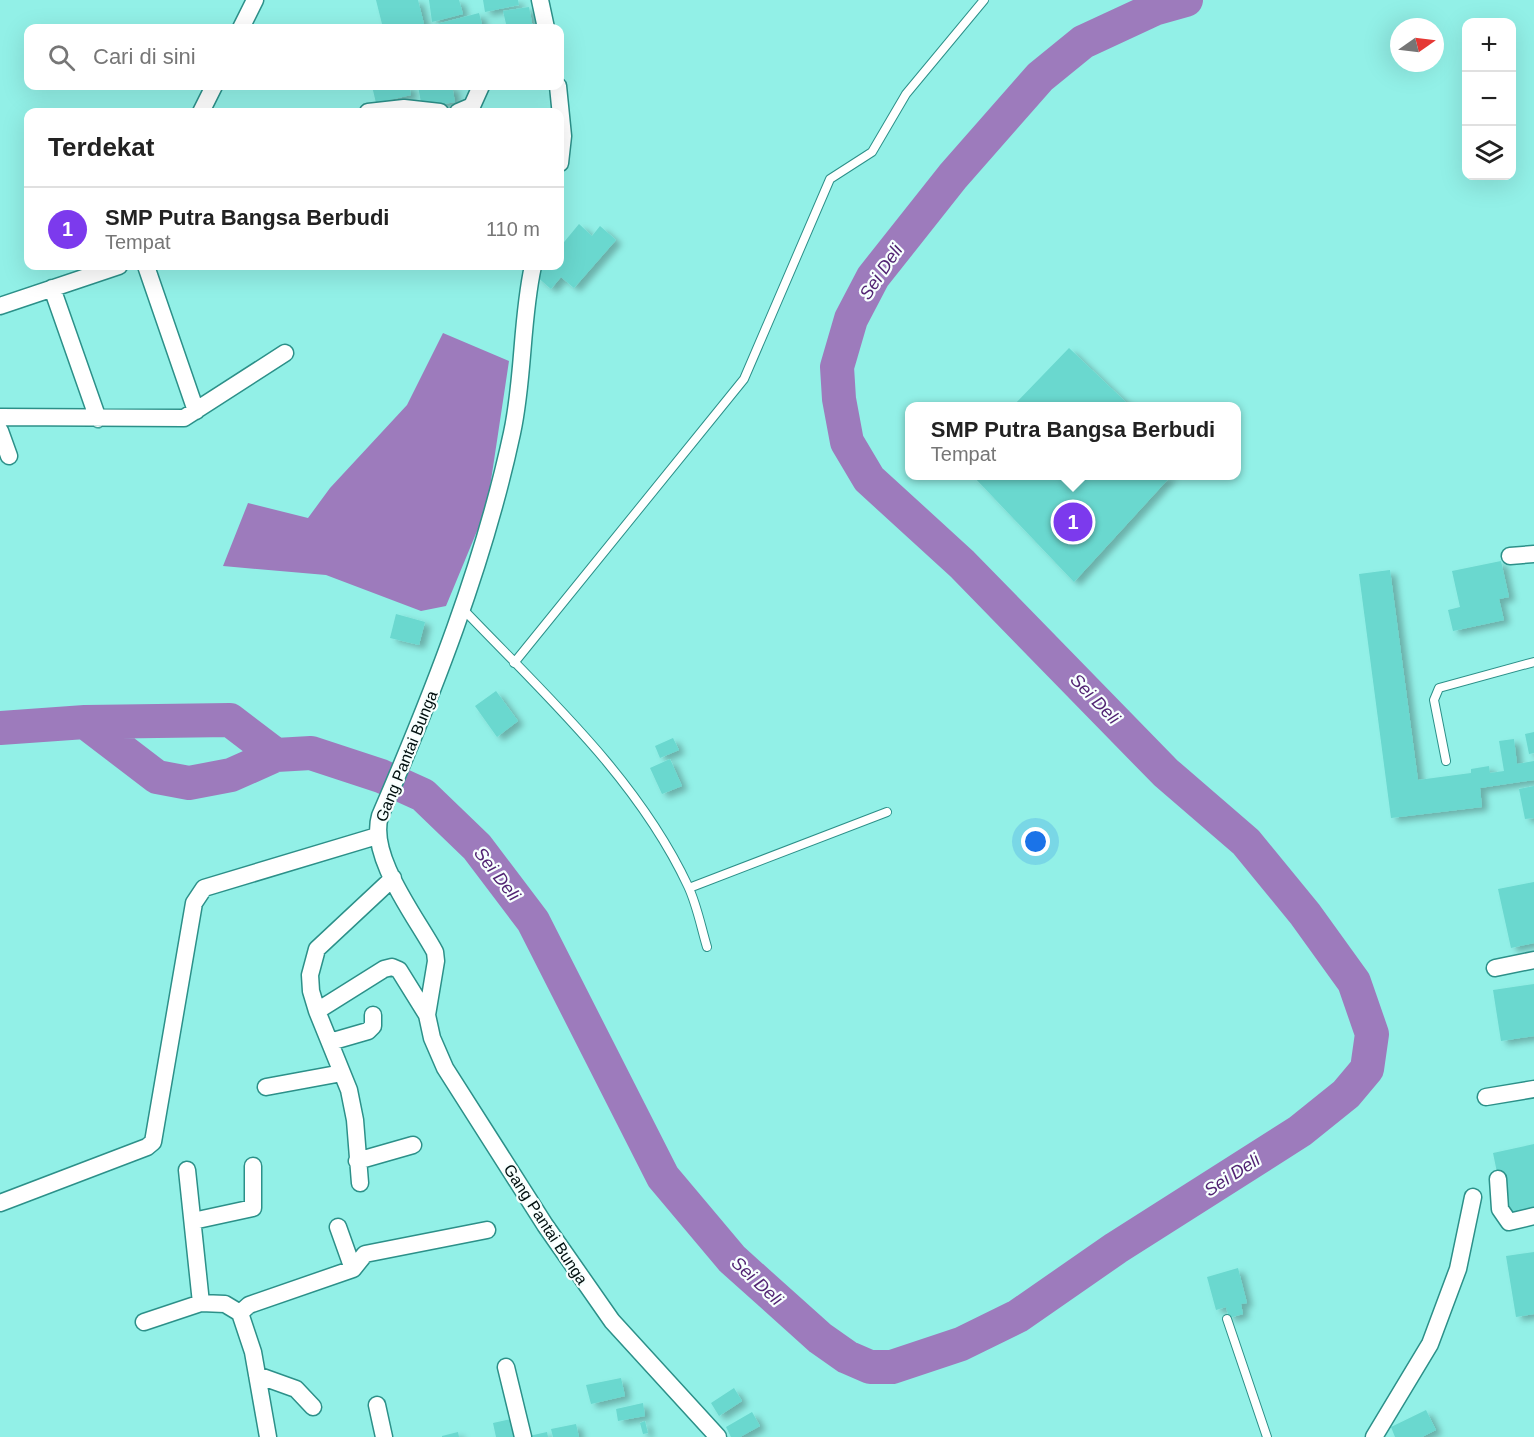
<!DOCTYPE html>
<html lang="id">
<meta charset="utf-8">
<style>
body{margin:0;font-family:Arial,sans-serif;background:#f2f2f2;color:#222}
.controls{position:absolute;right:18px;top:18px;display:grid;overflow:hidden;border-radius:12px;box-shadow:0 6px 24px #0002}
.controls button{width:54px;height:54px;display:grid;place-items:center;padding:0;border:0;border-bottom:2px solid #e0e0e0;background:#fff;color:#222;font:30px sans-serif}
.compass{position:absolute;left:1390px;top:18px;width:54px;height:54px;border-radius:50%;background:#fff;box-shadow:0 6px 24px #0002;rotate:76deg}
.you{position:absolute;left:1036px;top:842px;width:21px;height:21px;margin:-15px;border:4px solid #fff;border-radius:50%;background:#1a73e8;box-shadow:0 0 0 9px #1a73e833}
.badge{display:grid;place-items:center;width:39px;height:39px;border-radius:50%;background:#7c3aed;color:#fff;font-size:20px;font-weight:700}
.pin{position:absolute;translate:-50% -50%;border:3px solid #fff;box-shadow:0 2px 6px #0006}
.popup{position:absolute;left:905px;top:402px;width:336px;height:78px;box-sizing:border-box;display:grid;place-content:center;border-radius:12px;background:#fff;filter:drop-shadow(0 2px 4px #0005);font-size:20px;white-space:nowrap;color:#767676}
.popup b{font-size:22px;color:#222}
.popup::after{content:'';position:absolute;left:50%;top:100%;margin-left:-12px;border:12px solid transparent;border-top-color:#fff}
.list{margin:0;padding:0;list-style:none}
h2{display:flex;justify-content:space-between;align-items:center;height:78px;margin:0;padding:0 24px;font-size:26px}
h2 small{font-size:20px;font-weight:400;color:#767676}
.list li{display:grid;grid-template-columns:39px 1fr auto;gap:18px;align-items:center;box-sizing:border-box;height:84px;padding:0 24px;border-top:2px solid #e0e0e0}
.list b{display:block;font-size:22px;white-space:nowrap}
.list p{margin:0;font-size:20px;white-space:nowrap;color:#767676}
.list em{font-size:20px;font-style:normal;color:#767676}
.icon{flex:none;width:33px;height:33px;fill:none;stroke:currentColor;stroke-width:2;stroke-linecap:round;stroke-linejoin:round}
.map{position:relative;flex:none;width:1534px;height:1437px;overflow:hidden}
.search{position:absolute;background:#fff;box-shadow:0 6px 24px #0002;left:24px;top:24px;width:540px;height:66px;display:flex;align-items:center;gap:15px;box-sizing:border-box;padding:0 21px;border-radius:12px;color:#767676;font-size:22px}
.panel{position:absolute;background:#fff;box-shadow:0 6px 24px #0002;left:24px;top:108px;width:540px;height:162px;border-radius:12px}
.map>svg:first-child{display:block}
.water{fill:#9d7bbc}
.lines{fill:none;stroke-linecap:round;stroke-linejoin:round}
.river{stroke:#9d7bbc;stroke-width:34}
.building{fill:#6ad8cf;filter:url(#shadow)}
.lane-casing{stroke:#2c9089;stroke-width:10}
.street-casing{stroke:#2c9089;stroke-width:19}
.lane{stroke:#fff;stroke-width:8}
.street{stroke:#fff;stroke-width:16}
.labels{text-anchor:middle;stroke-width:4.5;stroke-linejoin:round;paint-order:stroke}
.street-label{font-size:16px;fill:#000f0e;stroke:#f7fffe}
.water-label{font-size:18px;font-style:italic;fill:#522473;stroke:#f7fffe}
</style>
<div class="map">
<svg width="1534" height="1437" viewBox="0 0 1534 1437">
<defs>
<filter id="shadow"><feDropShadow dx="6" dy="4" stdDeviation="3" flood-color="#0004"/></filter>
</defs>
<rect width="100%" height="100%" fill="#92f0e7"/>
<path class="water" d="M443 333 509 361 487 507 446 606 421 611 326 575 223 566 248 503 308 518 330 488 407 405Z"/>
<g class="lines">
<path class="river" d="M85 722 230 720 276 755
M0 728 85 722 157 777 189 783 231 775 276 755 311 753 381 776 423 795 477 847 533 921 663 1177 732 1259 820 1338 847 1357 870 1367H892L961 1344 1018 1316 1116 1248 1300 1131 1346 1094 1367 1069 1372 1034 1354 982 1305 914 1246 842 1166 773 962 564 869 479 847 442 839 399 837 367 851 319 873 277 953 176 1040 77 1083 42 1154 9 1186 0"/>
</g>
<path class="building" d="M376 0H418L425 28H383Z
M429 0H459L463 14 432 22Z
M483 0H518L519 5 485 12Z
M529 7 533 28H507L503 11Z
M479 13 483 28H434L433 25Z
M372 86H409L411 95 376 103Z
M418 86H452L455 102 422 108Z
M579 224 592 236 600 226 616 240 574 288 561 277 551 289 535 275 543 266H560V247Z
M1069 348 1130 406H1013Z
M973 476H1171L1074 582Z
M1501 561 1509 597 1499 599 1504 620 1453 631 1448 610 1460 607 1452 571Z
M1390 570 1418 780 1471 773V769L1489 766 1490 773 1504 771 1499 741 1514 739 1517 764 1534 761V780L1480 788 1482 807 1391 818 1359 574Z
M396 614 425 622 419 645 390 638Z
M496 691 518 721 497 737 475 706Z
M1534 732V753L1529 754 1525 734Z
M673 738 679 750 660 758 655 746Z
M670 759 682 786 662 794 650 768Z
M1534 786V818L1525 819 1519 789Z
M1534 882V943L1511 948 1498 889Z
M1534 984V1036L1501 1041 1493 990Z
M1534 1144V1210L1506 1216 1493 1153Z
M1534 1252V1314L1516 1317 1506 1256Z
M1238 1268 1247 1303 1241 1304 1243 1314 1229 1318 1226 1307 1216 1310 1207 1277Z
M621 1378 625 1396 591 1404 586 1385Z
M734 1388 742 1401 719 1416 711 1403Z
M643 1403 645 1416 618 1421 616 1409Z
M1426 1410 1436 1430 1422 1437H1395L1391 1427Z
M752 1412 760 1426 740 1437H731L726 1427Z
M511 1419 515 1437H496L493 1423Z
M645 1421 648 1433 643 1434 640 1423Z
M576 1424 579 1437H553L551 1429Z
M458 1432 459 1437H442V1436Z
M547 1432 548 1437H529V1436Z"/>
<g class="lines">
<defs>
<path id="lane" d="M461 607C543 693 637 777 688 886 697 905 701 927 707 947
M514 663 744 379 830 179 872 152 906 94 984 0
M1446 761 1434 700 1439 688 1534 662
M689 888 887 812
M1227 1319 1267 1437"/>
<path id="street" d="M540 0 546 28
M241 28 255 0
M558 86 563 136 560 163
M201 112 214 86
M368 112 404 108 440 112
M458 112 472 106 481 86
M146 266 196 411
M533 266C521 320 524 378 512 433 484 564 433 693 380 816 368 856 416 917 435 952L436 961 427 1015 432 1038 445 1068 545 1225 612 1321 718 1437
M52 288 98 419
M0 306 119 266
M0 417 184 418 285 353
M0 431 9 456
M1510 556 1534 554
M1495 968 1534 960
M317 1011 384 969 392 967 399 970 427 1015
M330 1042 368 1031 373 1026V1015
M266 1087 342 1073
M1486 1097 1534 1089
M357 1161 413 1145
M187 1170 201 1303
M1498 1179 1500 1209 1509 1222 1534 1216
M360 1183 355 1120 349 1090 317 1011 311 991 310 975 317 949 393 878
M0 1203 147 1147 153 1142 194 903 204 888 377 836
M193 1221 253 1208V1166
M338 1227 353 1269
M240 1313 249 1305 353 1269 365 1254 487 1230
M144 1322 201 1303 225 1304 240 1313 253 1352 268 1437
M506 1367 523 1437
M257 1375 296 1389 313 1407
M377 1405 384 1437
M1374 1437 1430 1344 1458 1269 1473 1197"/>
</defs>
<use href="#lane" class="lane-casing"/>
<use href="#street" class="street-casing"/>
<use href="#lane" class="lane"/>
<use href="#street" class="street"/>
</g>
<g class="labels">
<g class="street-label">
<text transform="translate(406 756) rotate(-68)" y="6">Gang Pantai Bunga</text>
<text transform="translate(546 1224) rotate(57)" y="6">Gang Pantai Bunga</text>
</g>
<g class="water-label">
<text transform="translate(881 272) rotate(-56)" y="6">Sei Deli</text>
<text transform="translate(1095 699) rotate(46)" y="6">Sei Deli</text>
<text transform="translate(497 874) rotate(52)" y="6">Sei Deli</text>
<text transform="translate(1232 1175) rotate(-33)" y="6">Sei Deli</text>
<text transform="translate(757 1281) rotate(43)" y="6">Sei Deli</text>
</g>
</g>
</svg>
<div class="controls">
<button>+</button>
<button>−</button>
<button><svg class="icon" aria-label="layers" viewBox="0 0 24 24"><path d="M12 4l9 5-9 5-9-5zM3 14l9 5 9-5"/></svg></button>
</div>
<svg class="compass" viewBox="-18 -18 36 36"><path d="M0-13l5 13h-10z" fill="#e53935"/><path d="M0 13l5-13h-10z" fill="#767676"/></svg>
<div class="you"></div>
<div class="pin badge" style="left:1073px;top:522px">1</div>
<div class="popup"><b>SMP Putra Bangsa Berbudi</b>Tempat</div>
<div class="search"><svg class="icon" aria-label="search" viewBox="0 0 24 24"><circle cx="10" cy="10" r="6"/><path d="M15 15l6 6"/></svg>Cari di sini</div>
<section class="panel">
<h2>Terdekat<small></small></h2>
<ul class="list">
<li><span class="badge">1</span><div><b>SMP Putra Bangsa Berbudi</b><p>Tempat</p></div><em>110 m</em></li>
</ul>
</section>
</div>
